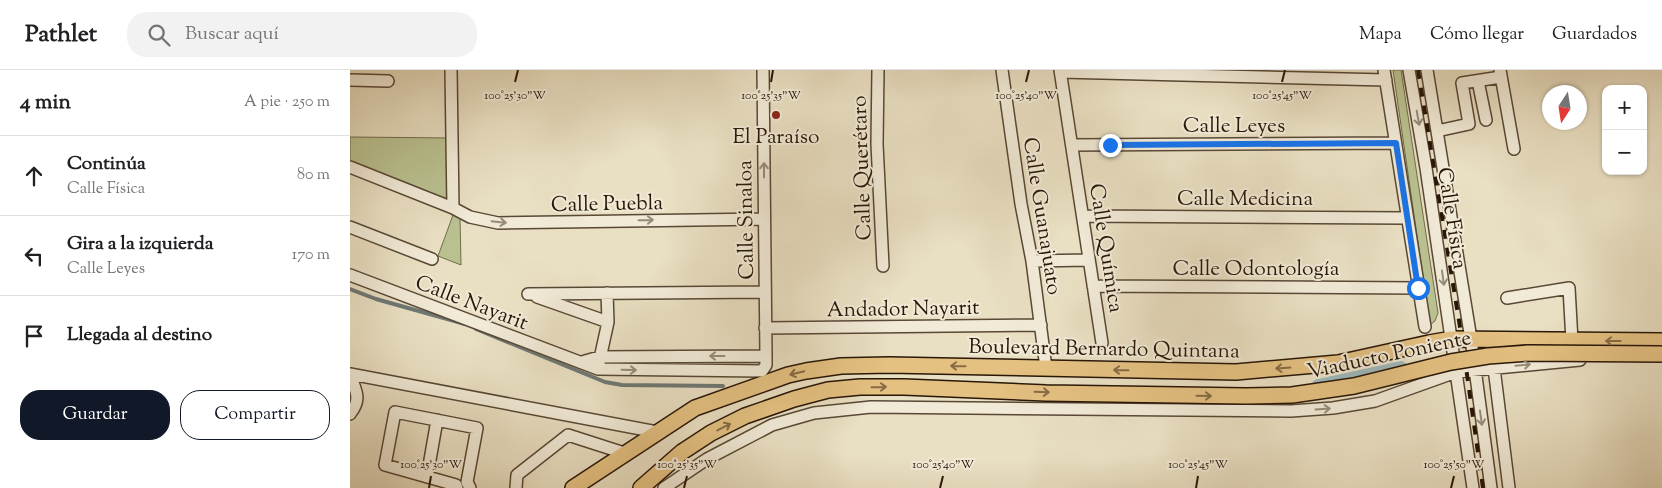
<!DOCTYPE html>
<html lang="es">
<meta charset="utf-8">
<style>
body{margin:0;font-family:"Sorts Mill Goudy",serif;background:#f2f2f2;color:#202124}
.controls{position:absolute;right:15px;top:15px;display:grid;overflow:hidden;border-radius:10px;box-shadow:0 1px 4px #0004}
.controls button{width:45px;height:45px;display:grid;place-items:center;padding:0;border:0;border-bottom:1px solid #e0e0e0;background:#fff;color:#202124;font:25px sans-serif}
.compass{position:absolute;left:1192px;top:15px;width:45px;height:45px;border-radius:50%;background:#fff;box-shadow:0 1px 4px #0004;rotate:192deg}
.stop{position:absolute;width:15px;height:15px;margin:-11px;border:4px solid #1a73e8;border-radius:50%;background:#fff}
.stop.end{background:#1a73e8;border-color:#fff;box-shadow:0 1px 5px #0008}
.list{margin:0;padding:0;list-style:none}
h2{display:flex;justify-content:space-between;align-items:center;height:65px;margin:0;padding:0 20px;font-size:21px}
h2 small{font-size:16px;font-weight:400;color:#757577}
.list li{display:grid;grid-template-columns:32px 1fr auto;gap:15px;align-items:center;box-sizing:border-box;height:80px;padding:0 20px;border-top:1px solid #e0e0e0}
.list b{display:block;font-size:19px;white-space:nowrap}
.list p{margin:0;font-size:16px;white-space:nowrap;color:#757577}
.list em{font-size:16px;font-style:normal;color:#757577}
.actions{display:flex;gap:10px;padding:15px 20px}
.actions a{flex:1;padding:11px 0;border:1px solid #111827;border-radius:20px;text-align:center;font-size:18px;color:#111827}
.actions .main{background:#111827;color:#fff}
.icon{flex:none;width:28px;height:28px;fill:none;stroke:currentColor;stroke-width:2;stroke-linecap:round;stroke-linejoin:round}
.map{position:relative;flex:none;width:1312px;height:418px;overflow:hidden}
header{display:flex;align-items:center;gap:30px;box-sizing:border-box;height:70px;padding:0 25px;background:#fff;border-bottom:1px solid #e0e0e0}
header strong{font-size:24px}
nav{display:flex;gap:28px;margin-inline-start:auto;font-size:18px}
.search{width:350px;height:45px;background:#f2f2f2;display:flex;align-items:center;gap:12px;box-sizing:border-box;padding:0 18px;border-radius:20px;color:#757577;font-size:19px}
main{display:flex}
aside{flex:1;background:#fff}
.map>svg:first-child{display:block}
.green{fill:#bac190;stroke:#716c4b}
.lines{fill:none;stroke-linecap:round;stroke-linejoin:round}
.stream{stroke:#6e7874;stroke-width:4}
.canal{stroke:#9dbabe;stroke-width:12}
.minor-casing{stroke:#584835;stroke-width:14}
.major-casing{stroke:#281606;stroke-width:18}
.minor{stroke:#f1ead7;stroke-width:11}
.major{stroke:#e4c081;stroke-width:15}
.rail{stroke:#281606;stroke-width:4;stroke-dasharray:9 9;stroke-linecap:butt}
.major-bridge-casing{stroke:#281606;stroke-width:18;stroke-linecap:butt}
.major-bridge{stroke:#e4c081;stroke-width:15}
.oneway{stroke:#978b79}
.oneway2{stroke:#866b44}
.route{stroke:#1a73e8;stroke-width:6}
.ticks{fill:none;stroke:#281606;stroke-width:2}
.poi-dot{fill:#8f2418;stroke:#f1ead7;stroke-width:2}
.labels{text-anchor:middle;stroke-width:4;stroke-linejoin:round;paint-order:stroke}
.street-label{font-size:21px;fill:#281606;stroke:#f1ead7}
.poi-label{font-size:21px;fill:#281606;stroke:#f1ead7}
.ticks-label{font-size:12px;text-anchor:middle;fill:#281606;stroke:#f1ead7;stroke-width:4;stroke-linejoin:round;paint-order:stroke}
</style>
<header>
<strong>Pathlet</strong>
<div class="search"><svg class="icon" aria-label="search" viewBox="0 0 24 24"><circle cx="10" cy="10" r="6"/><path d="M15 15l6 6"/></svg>Buscar aquí</div>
<nav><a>Mapa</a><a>Cómo llegar</a><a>Guardados</a></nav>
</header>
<main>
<aside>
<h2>4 min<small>A pie · 250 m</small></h2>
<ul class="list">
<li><svg class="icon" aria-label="ahead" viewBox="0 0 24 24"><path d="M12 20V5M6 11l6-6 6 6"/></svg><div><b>Continúa</b><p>Calle Física</p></div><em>80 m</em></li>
<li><svg class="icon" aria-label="left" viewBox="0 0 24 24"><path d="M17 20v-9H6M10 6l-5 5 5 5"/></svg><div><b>Gira a la izquierda</b><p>Calle Leyes</p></div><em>170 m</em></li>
<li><svg class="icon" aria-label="arrive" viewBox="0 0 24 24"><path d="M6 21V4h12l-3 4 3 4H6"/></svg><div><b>Llegada al destino</b></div></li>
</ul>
<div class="actions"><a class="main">Guardar</a><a>Compartir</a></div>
</aside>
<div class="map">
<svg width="1312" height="418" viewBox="0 0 1312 418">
<rect width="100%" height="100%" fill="#e9dfc2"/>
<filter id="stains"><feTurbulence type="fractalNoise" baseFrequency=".004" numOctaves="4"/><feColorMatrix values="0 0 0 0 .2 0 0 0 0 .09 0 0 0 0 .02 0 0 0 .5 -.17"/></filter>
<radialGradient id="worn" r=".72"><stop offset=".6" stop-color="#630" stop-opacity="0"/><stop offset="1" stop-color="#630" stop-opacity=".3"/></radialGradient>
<path class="green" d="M1043 0H1051L1088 243 1085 251 1080 255Z
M0 67 103 68V132L0 93Z
M103 145 110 148 111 195 88 186Z"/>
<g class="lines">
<path class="stream" d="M0 219 26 229 115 254
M126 259 255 312 272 315 373 316"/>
<path class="canal" d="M968 315 1051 297"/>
<defs>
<path id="minor" d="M101 0 103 138
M528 0 527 74 533 196
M652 0 671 134 682 191 696 298
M710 0 752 273
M1034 0 1075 257
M1059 0 1076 98 1123 418
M1077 0 1121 269 1141 418
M1150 0 1164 79
M711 2 1036 10
M0 10 38 11
M1128 11 1136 50
M1087 61 1119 54 1112 13 1151 7
M722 75 1045 73
M0 97 103 138 120 147 148 153 414 149
M733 146 1057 148
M0 157 82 189
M682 191 739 190
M0 205 248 299 412 301 416 295V286L413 0
M743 216 1068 218
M178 224 415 222
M187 227 258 252
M1157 228 1219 218 1222 271
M415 258 691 255
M232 292 249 287 416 286
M249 293 258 252 257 223
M1144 298 1159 418
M0 304 307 362
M0 305C6 321 12 329 0 344
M77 407 87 350
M107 418 106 415 35 395 45 342 127 358 117 412 120 418
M166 418 167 405 218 365 274 383
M314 418 357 389 422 355 464 343 521 337 941 341 983 338 1025 331 1106 302 1230 290"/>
<path id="major" d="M223 418 345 338 438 305 456 301 491 296 539 295 886 302 988 293 1079 273 1102 269 1312 271
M291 418 332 382"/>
</defs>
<use href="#minor" class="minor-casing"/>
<use href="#major" class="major-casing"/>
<use href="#minor" class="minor"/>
<use href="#major" class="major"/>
<path class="rail" d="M1068 0 1112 269 1133 418"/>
<defs>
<path id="major-bridge" d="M332 382 361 363 395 346 444 329 478 320 510 317H554L696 323 896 326 942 325 1004 316 1101 292 1138 286 1178 283 1312 284"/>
</defs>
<use href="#major-bridge" class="major-bridge-casing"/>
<use href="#major-bridge" class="major-bridge"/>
</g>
<defs><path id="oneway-shaft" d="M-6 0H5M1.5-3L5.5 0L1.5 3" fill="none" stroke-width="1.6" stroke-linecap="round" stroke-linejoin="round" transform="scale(1.25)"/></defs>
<g class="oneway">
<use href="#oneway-shaft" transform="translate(1068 48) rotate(80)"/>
<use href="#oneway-shaft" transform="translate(414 100) rotate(-90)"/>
<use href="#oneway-shaft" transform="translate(296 150) rotate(-1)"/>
<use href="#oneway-shaft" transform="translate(149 152) rotate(6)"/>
<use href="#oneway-shaft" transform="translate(1093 208) rotate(82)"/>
<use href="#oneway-shaft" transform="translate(367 286) rotate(180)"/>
<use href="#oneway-shaft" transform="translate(1173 295) rotate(-6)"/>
<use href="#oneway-shaft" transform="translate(279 300) rotate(1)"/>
<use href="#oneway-shaft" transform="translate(973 339) rotate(-4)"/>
<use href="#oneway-shaft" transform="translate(1131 348) rotate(82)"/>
</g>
<g class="oneway2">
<use href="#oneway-shaft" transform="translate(1263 271) rotate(-180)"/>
<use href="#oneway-shaft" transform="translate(608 296) rotate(-179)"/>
<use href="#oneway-shaft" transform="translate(933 298) rotate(176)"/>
<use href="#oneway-shaft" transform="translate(771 300) rotate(-179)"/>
<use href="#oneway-shaft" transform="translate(447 303) rotate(167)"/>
<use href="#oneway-shaft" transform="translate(529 317) rotate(-1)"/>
<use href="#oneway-shaft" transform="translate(692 322) rotate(2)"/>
<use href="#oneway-shaft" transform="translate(854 326) rotate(1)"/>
<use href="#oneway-shaft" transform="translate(374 357) rotate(-27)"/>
</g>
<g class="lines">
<path class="route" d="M760 75 1046 73 1068 218"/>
</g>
<path class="ticks" d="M165 12 168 0M421 12 423 0M676 12 679 0M932 12 935 0M79 418 81 406M334 418 337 406M590 418 593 406M846 418 848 406M1101 418 1104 406"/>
<circle class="poi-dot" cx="426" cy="45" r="5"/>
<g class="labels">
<g class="street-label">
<text x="884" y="62">Calle Leyes</text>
<text transform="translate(511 98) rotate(-92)" y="7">Calle Querétaro</text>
<text x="895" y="135">Calle Medicina</text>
<text transform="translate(257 133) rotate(-1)" y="7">Calle Puebla</text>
<text transform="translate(693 146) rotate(81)" y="7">Calle Guanajuato</text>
<text transform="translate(1103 148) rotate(81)" y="7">Calle Física</text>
<text transform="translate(395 150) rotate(-91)" y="7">Calle Sinaloa</text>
<text transform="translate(757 178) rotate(81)" y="7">Calle Química</text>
<text x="906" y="205">Calle Odontología</text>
<text transform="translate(122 232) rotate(21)" y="7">Calle Nayarit</text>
<text transform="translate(553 238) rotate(-1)" y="7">Andador Nayarit</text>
<text transform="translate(754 278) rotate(1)" y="7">Boulevard Bernardo Quintana</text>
<text transform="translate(1039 284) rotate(-12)" y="7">Viaducto Poniente</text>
</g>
<g class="poi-label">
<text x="426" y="73">El Paraíso</text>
</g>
</g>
<g class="ticks-label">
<text x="165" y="29">100°25'30"W</text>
<text x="421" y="29">100°25'35"W</text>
<text x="676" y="29">100°25'40"W</text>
<text x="932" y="29">100°25'45"W</text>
<text x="81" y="398">100°25'30"W</text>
<text x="337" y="398">100°25'35"W</text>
<text x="593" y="398">100°25'40"W</text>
<text x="848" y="398">100°25'45"W</text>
<text x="1104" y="398">100°25'50"W</text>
</g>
<rect width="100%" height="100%" filter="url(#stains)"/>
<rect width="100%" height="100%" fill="url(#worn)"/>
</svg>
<div class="controls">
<button>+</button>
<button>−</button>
</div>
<svg class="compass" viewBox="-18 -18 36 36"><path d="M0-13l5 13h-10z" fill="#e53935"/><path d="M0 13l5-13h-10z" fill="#757577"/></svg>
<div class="stop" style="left:1068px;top:218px"></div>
<div class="stop end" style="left:760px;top:75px"></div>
</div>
</main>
